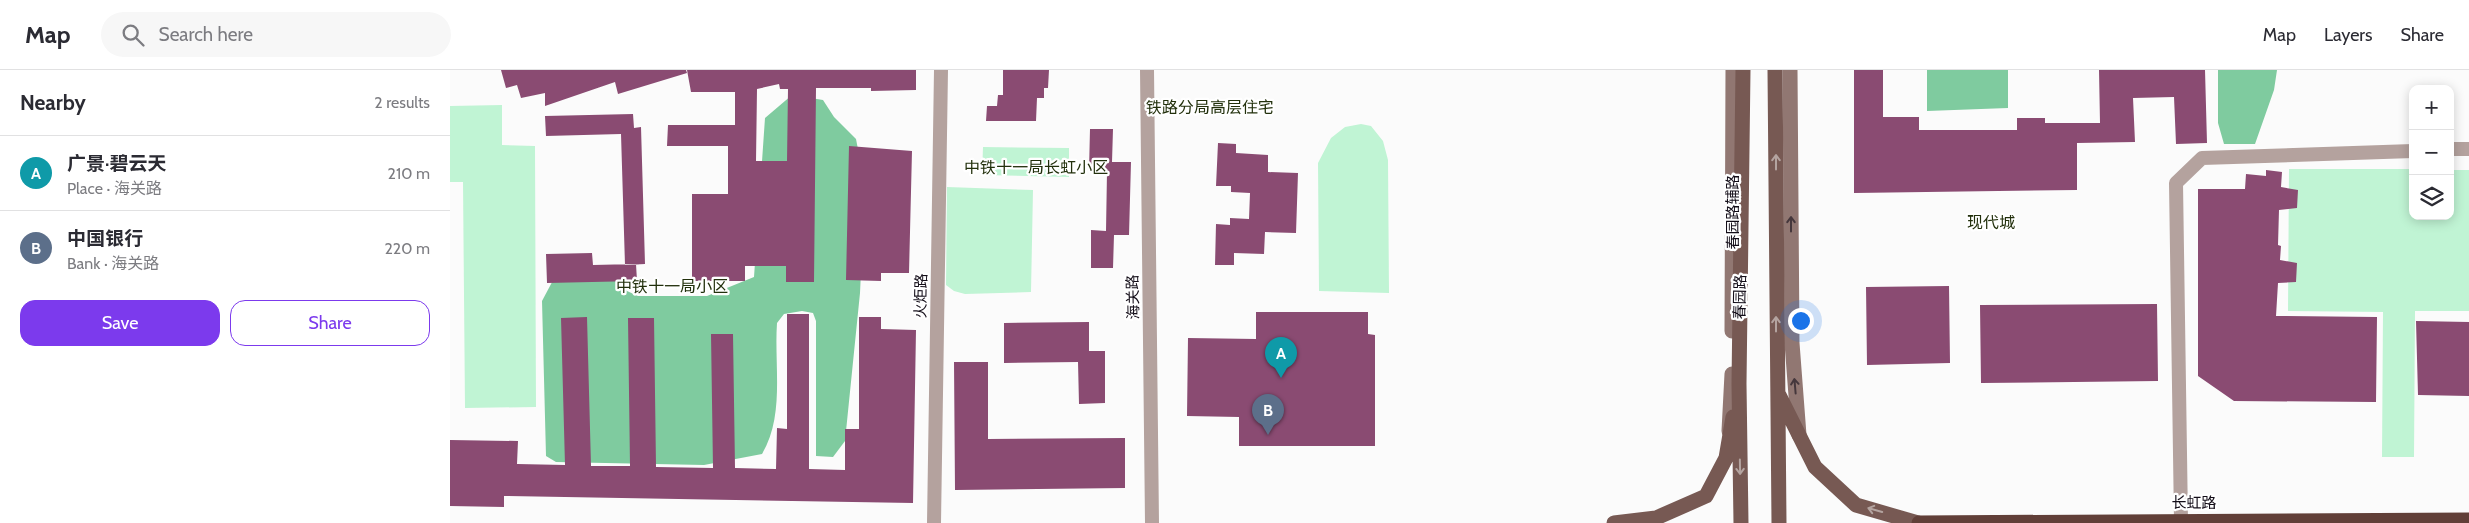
<!DOCTYPE html>
<meta charset="utf-8">
<style>
body{margin:0;font-family:Cabin,"Noto Sans SC",sans-serif;background:#f7f7f7;color:#2b2b33}
.controls{position:absolute;right:15px;top:15px;display:grid;overflow:hidden;border-radius:10px;box-shadow:0 2px 12px #0003}
.controls button{width:45px;height:45px;display:grid;place-items:center;padding:0;border:0;border-bottom:1px solid #e1e1e2;background:#fff;color:#2b2b33;font:25px sans-serif}
.you{position:absolute;left:1350px;top:250px;width:18px;height:18px;margin:-12px;border:4px solid #fff;border-radius:50%;background:#1a73e8;box-shadow:0 0 0 8px #1a73e833}
.badge{display:grid;place-items:center;width:32px;height:32px;border-radius:50%;background:#7c3aed;color:#fff;font-size:16px;font-weight:700}
.pin{position:absolute;translate:-50% -41px;filter:drop-shadow(0 1px 2px #0008)}
.pin::after{content:'';position:absolute;top:26px;width:18px;height:15px;background:inherit;clip-path:polygon(0 0,100% 0,50% 100%)}
.list{margin:0;padding:0;list-style:none}
h2{display:flex;justify-content:space-between;align-items:center;height:65px;margin:0;padding:0 20px;font-size:21px}
h2 small{font-size:16px;font-weight:400;color:#7c7c81}
.list li{display:grid;grid-template-columns:32px 1fr auto;gap:15px;align-items:center;box-sizing:border-box;height:75px;padding:0 20px;border-top:1px solid #e1e1e2}
.list b{display:block;font-size:19px;white-space:nowrap}
.list p{margin:0;font-size:16px;white-space:nowrap;color:#7c7c81}
.list em{font-size:16px;font-style:normal;color:#7c7c81}
.actions{display:flex;gap:10px;padding:15px 20px}
.actions a{flex:1;padding:11px 0;border:1px solid #7c3aed;border-radius:15px;text-align:center;font-size:18px;color:#7c3aed}
.actions .main{background:#7c3aed;color:#fff}
.icon{flex:none;width:28px;height:28px;fill:none;stroke:currentColor;stroke-width:2;stroke-linecap:round;stroke-linejoin:round}
.map{position:relative;flex:none;width:2019px;height:453px;overflow:hidden}
header{display:flex;align-items:center;gap:30px;box-sizing:border-box;height:70px;padding:0 25px;background:#fff;border-bottom:1px solid #e1e1e2}
header strong{font-size:24px}
nav{display:flex;gap:28px;margin-inline-start:auto;font-size:18px}
.search{width:350px;height:45px;background:#f7f7f7;display:flex;align-items:center;gap:12px;box-sizing:border-box;padding:0 18px;border-radius:28px;color:#7c7c81;font-size:19px}
main{display:flex}
aside{flex:1;background:#fff}
.map>svg:first-child{display:block}
.green{fill:#c0f4d4}
.forest{fill:#7fcb9f}
.building{fill:#8a4b72;fill-rule:evenodd}
.lines{fill:none;stroke-linecap:round;stroke-linejoin:round}
.street{stroke:#b4a29e;stroke-width:14}
.secondary{stroke:#917772;stroke-width:15}
.primary{stroke:#775953;stroke-width:15}
.highway{stroke:#613f38;stroke-width:15}
.oneway{stroke:#b4a4a0}
.oneway2{stroke:#45373c}
.labels{text-anchor:middle;stroke-width:4.5;stroke-linejoin:round;paint-order:stroke}
.street-label{font-size:15px;fill:#130d18;stroke:#fff}
.neighbourhood-label{font-size:16px;fill:#22300c;stroke:#fff}
</style>
<header>
<strong>Map</strong>
<div class="search"><svg class="icon" aria-label="search" viewBox="0 0 24 24"><circle cx="10" cy="10" r="6"/><path d="M15 15l6 6"/></svg>Search here</div>
<nav><a>Map</a><a>Layers</a><a>Share</a></nav>
</header>
<main>
<aside>
<h2>Nearby<small>2 results</small></h2>
<ul class="list">
<li><span class="badge" style="background:#0f9aa8">A</span><div><b>广景·碧云天</b><p>Place · 海关路</p></div><em>210 m</em></li>
<li><span class="badge" style="background:#5c6f8a">B</span><div><b>中国银行</b><p>Bank · 海关路</p></div><em>220 m</em></li>
</ul>
<div class="actions"><a class="main">Save</a><a>Share</a></div>
</aside>
<div class="map">
<svg width="2019" height="453" viewBox="0 0 2019 453">
<rect width="100%" height="100%" fill="#fbfbfb"/>
<path class="green" d="M52 35V75L85 76 86 337 15 338 13 112H0V36Z
M911 54 921 56 933 71 938 90 939 223 869 221 868 93 881 68 895 57Z
M533 77 619 78V107L532 105Z
M1839 99H1963V146H2000V100H2019V241H1965L1964 387H1932L1933 242 1838 241Z
M497 117 583 120 581 222 515 224 504 221 496 215Z"/>
<path class="forest" d="M1477 0H1558V38L1477 41Z
M1768 0H1827L1824 20 1805 74H1774L1768 53Z
M342 25 373 30 384 47 406 69 415 115 410 223 395 371 383 387 366 386V251L363 243 352 241 334 244 327 253C324 296 335 345 312 384L254 395 106 392 96 386 92 231 109 199 168 211 177 221 188 226H257L304 207 315 48Z"/>
<path class="building" d="M51 0H236L237 3 168 24 165 12 95 36V23L71 28 67 15 56 18Z
M237 0H466V20L421 21V18H366L364 212H336V196H295V211H242V124H278V76H217L218 55H285V22H241ZM329 14 330 19H338L337 91H306L307 19Z
M553 0H599L598 18H594V28H587L586 51H536L537 36H547L548 25H553Z
M1404 0H1433V47H1469V60H1567V48H1595V53H1650L1649 0H1755L1757 73 1726 74 1724 27 1683 28 1685 72 1627 73V120L1404 123Z
M183 44 184 58 191 57 195 194 175 195 171 64 96 66 95 46Z
M640 59H663L662 92H681L679 165H664L663 198H641V160L656 161 657 102 639 101Z
M768 73 786 74V83L818 85V102L848 103 846 163 815 162 814 184 784 183V195H765L766 154 780 155V148L799 149 800 123 781 122V116H766Z
M399 76 462 81 459 203H431V211L396 210Z
M1816 100 1832 102 1831 117 1848 120 1847 138 1829 140 1828 175 1831 176 1830 190 1847 193 1846 212 1828 213 1826 246 1927 247 1926 332 1784 331 1748 306V119H1795L1796 104 1816 106Z
M142 183 143 195 186 194 187 211 97 213 96 184Z
M1499 216 1500 293 1417 295 1416 217Z
M1707 234 1708 311 1531 313 1530 235Z
M806 242H918V264L925 265V376H789V347L737 346 738 268 806 269Z
M337 244H359V399L395 400V359H409V247H431V259L466 260 463 433 54 426V437L0 436V370L68 371 67 394 115 395 111 248 137 247 141 396H180L178 248H204L206 397 263 398 261 264H283L285 398 326 399 327 358 337 359Z
M1966 251 2019 252V326L1968 325Z
M639 252V281H655V333L629 334 628 292 554 293V253Z
M504 292H538V369L675 368V418L505 420Z"/>
<g class="lines">
<path class="street" d="M697 0 702 453
M2000 79H2019
M1731 451 1726 113 1752 88 1963 81
M484 453 491 0"/>
<path class="secondary" d="M1340 0 1342 273 1349 365
M1282 261 1283 0
M1279 361 1282 304"/>
<path class="primary" d="M1325 0 1329 453
M1329 325 1365 397 1406 435 1468 453
M1164 453 1206 448 1256 426 1276 388 1283 347
M1291 453 1289 314 1293 0"/>
<path class="highway" d="M1469 453 2019 450"/>
</g>
<defs><path id="oneway-shaft" d="M-6 0H5M1.5-3L5.5 0L1.5 3" fill="none" stroke-width="1.6" stroke-linecap="round" stroke-linejoin="round" transform="scale(1.25)"/></defs>
<g class="oneway">
<use href="#oneway-shaft" transform="translate(1326 92) rotate(-90)"/>
<use href="#oneway-shaft" transform="translate(1326 254) rotate(-90)"/>
<use href="#oneway-shaft" transform="translate(1290 397) rotate(89)"/>
<use href="#oneway-shaft" transform="translate(1425 440) rotate(-164)"/>
</g>
<g class="oneway2">
<use href="#oneway-shaft" transform="translate(1341 154) rotate(-90)"/>
<use href="#oneway-shaft" transform="translate(1345 316) rotate(-95)"/>
</g>
<g class="labels">
<g class="street-label">
<text transform="translate(1283 142) rotate(-90)" y="5">春园路辅路</text>
<text transform="translate(471 226) rotate(-89)" y="5">火炬路</text>
<text transform="translate(683 227) rotate(-91)" y="5">海关路</text>
<text transform="translate(1290 227) rotate(-89)" y="5">春园路</text>
<text x="1744" y="438">长虹路</text>
</g>
<g class="neighbourhood-label">
<text x="760" y="43">铁路分局高层住宅</text>
<text x="586" y="103">中铁十一局长虹小区</text>
<text x="1541" y="158">现代城</text>
<text x="222" y="222">中铁十一局小区</text>
</g>
</g>
</svg>
<div class="controls">
<button>+</button>
<button>−</button>
<button><svg class="icon" aria-label="layers" viewBox="0 0 24 24"><path d="M12 4l9 5-9 5-9-5zM3 14l9 5 9-5"/></svg></button>
</div>
<div class="you"></div>
<div class="pin badge" style="left:831px;top:308px;background:#0f9aa8">A</div>
<div class="pin badge" style="left:818px;top:365px;background:#5c6f8a">B</div>
</div>
</main>
